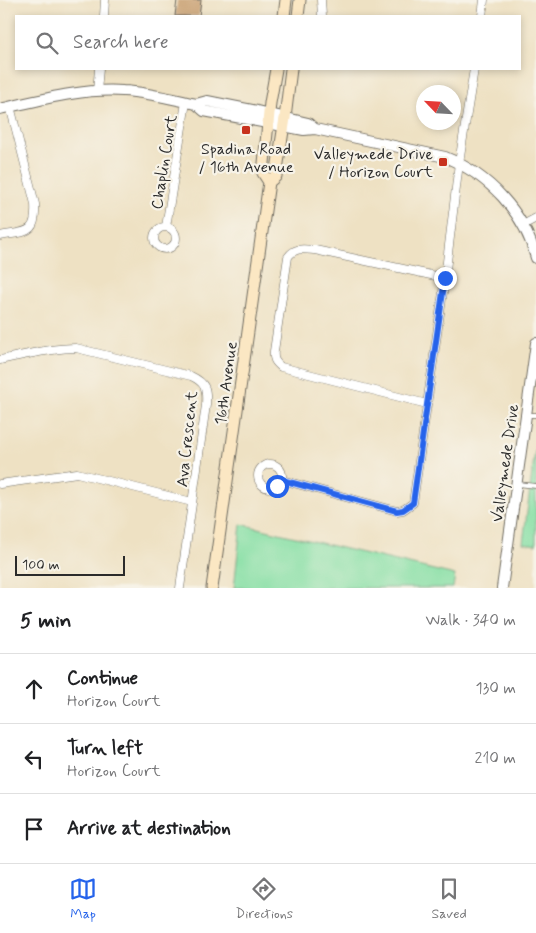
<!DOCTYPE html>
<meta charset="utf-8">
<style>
body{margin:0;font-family:Mynerve,sans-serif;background:#f6f6f6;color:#202124}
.compass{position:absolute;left:416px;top:85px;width:45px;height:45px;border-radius:50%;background:#fff;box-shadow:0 2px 8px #0003;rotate:295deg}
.scale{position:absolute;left:15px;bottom:12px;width:110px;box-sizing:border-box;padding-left:5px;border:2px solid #2b2b2b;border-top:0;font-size:14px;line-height:18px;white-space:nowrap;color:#2b2b2b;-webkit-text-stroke:4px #f7f3e8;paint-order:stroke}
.stop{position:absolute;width:15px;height:15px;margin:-11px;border:4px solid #2563eb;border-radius:50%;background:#fff}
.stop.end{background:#2563eb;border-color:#fff;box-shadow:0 1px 5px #0008}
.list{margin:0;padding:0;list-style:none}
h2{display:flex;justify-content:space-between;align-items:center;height:65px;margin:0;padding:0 20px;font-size:21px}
h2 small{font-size:16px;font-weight:400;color:#757577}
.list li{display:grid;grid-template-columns:32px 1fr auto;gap:15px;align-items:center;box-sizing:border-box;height:70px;padding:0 20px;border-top:1px solid #e0e0e0}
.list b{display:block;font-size:19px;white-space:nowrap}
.list p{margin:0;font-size:16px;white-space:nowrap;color:#757577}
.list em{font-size:16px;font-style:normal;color:#757577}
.icon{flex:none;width:28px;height:28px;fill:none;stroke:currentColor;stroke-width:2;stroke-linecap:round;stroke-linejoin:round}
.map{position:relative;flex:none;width:536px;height:588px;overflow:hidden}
.search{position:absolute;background:#fff;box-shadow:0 2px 8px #0003;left:15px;right:15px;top:15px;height:55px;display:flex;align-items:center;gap:12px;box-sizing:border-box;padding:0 18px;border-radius:0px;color:#757577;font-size:19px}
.sheet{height:275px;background:#fff}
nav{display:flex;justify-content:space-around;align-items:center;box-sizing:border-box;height:70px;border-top:1px solid #e0e0e0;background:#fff;font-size:14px;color:#757577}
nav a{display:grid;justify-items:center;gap:2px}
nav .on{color:#2563eb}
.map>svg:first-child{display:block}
.green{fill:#85dfa4;stroke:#588568}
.building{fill:#c9a072}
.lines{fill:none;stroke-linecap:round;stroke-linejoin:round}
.service-casing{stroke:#6f6b60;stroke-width:5.5}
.minor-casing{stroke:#6f6b60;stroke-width:9}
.tertiary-casing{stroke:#6f6b60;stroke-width:12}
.secondary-casing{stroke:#6f6b60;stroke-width:13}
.service{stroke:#fff;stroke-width:4}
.minor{stroke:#fff;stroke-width:8}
.tertiary{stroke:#fff;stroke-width:10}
.secondary{stroke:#fbe7c3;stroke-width:11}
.route{stroke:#2563eb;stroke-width:6}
.poi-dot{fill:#c8321e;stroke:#f7f3e8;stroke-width:2}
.labels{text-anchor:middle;stroke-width:4.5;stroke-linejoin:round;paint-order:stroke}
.poi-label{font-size:16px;fill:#2b2b2b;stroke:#f7f3e8}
.street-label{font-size:16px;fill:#2b2b2b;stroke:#f7f3e8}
</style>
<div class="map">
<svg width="536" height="588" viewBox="0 0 536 588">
<rect width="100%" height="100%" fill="#f7f3e8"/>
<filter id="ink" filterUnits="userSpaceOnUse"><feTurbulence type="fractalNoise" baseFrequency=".02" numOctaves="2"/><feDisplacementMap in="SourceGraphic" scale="10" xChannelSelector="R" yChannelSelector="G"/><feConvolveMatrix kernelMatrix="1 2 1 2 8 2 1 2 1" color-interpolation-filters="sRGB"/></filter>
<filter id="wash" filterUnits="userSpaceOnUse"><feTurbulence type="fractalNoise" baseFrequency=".0096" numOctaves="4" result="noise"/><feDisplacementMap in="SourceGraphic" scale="20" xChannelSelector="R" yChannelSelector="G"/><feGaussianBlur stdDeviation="1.12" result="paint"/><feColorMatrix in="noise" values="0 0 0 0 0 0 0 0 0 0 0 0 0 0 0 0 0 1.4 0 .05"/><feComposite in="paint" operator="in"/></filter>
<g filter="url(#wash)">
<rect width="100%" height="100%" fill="#eee1c3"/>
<path class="green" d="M536 442V545L523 543Z
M241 524 455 575 453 588H234Z"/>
<g id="blocks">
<path class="building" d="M177 0H201L199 16H175Z"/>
</g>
</g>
<g filter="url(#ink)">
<use href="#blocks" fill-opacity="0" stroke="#6f6b60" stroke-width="1"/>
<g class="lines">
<defs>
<path id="service" d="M528 415H536
M518 484 536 486"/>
<path id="minor" d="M321 0 322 16
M104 16 105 0
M482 16 484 0
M97 91 99 69
M523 225 536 218
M154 238a11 11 0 1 1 22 0a11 11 0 1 1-22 0Z
M166 227 186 102
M0 236C25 231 37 236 35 204L10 106
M0 360C25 355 51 348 76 348L191 376C206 383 207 389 206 405L180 588
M427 404 281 367C275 362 273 359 274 351L288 257C295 247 303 249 315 250L445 278
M258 476a12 12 0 1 1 24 0a12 12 0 1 1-24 0Z
M282 480 397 511 403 510 413 503 445 278 459 163 474 69
M0 484 77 473 192 502"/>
<path id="tertiary" d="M196 104 207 101 257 111 308 123 315 129
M0 109C40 100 82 88 123 91 146 92 173 99 196 104L204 111 304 130 315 129 445 157C489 175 524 212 536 258
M502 588 536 343"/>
<path id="secondary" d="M284 16 286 0
M298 16 300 0
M269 182 263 173 270 103 276 69
M212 588 269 182 276 176 285 118 291 69"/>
</defs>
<use href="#service" class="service-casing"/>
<use href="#minor" class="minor-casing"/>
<use href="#tertiary" class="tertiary-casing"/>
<use href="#secondary" class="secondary-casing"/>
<use href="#service" class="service"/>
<use href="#minor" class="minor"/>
<use href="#tertiary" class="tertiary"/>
<use href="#secondary" class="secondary"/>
</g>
</g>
<g class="lines" filter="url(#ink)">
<path class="route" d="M277 486 282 480 397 511 403 510 413 503 445 278"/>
</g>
<g class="poi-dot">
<rect x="241" y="125" width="10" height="10" rx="2.5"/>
<rect x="438" y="157" width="10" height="10" rx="2.5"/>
</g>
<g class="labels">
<g class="poi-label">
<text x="246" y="154">Spadina Road<tspan x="246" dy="18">/ 16th Avenue</tspan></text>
<text x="433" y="159" text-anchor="end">Valleymede Drive<tspan x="433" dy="18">/ Horizon Court</tspan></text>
</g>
<g class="street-label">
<text transform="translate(163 162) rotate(-81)" y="6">Chaplin Court</text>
<text transform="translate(225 383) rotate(-82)" y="6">16th Avenue</text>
<text transform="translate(186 439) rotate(-84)" y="6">Ava Crescent</text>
<text transform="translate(504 463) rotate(-82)" y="6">Valleymede Drive</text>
</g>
</g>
</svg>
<svg class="compass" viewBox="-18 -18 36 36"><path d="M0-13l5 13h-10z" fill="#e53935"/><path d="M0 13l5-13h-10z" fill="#757577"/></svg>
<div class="scale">100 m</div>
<div class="stop" style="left:277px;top:486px"></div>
<div class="stop end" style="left:445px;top:278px"></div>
<div class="search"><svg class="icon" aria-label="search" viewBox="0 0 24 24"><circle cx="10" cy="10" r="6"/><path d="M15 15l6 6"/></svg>Search here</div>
</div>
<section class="sheet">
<h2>5 min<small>Walk · 340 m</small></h2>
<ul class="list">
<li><svg class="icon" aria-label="ahead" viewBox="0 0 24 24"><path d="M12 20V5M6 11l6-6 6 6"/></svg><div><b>Continue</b><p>Horizon Court</p></div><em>130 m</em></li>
<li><svg class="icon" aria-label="left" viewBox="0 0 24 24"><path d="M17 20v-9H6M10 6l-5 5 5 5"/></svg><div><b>Turn left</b><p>Horizon Court</p></div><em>210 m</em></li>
<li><svg class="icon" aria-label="arrive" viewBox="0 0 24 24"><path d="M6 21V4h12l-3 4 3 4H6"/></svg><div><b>Arrive at destination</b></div></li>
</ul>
</section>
<nav>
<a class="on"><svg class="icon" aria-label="map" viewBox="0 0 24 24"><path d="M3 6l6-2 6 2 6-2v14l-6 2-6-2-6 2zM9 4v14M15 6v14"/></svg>Map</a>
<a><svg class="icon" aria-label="directions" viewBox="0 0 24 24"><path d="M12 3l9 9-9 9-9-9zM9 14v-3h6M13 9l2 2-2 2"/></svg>Directions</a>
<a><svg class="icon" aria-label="saved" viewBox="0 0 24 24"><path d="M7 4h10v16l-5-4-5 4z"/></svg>Saved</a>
</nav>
